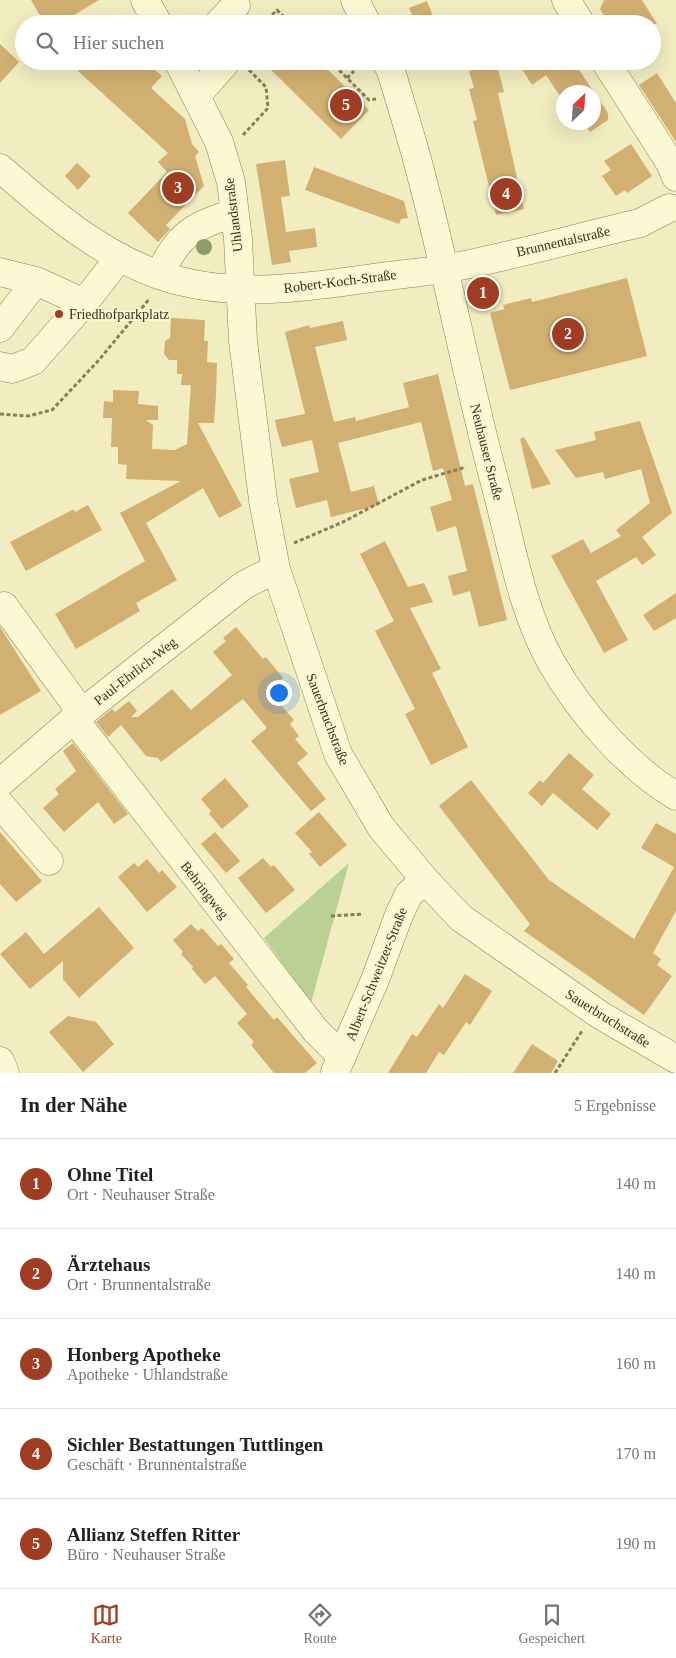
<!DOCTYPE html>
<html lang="de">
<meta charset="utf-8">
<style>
body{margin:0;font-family:"Times New Roman",serif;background:#f2f2f2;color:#222}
.compass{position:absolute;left:556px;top:85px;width:45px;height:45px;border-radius:50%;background:#fff;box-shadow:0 5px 20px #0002;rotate:25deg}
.you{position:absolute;left:278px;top:692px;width:18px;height:18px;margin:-12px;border:4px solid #fff;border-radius:50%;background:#1a73e8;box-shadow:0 0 0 8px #1a73e833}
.badge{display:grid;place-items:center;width:32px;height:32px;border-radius:50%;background:#9f3d22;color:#fff;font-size:16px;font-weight:700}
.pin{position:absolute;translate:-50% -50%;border:2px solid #fff;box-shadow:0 1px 5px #0006}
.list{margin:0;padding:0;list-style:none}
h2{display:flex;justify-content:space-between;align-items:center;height:65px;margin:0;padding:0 20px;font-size:21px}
h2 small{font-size:16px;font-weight:400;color:#767676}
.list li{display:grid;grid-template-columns:32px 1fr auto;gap:15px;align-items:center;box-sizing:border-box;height:90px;padding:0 20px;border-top:1px solid #e0e0e0}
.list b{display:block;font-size:19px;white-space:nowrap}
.list p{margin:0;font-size:16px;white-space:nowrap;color:#767676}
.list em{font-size:16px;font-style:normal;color:#767676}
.icon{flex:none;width:28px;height:28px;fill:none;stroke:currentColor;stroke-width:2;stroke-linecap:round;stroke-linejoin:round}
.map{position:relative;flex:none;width:676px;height:1073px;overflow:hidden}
.search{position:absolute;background:#fff;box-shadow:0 5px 20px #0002;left:15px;right:15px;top:15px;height:55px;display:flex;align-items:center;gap:12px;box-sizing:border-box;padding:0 18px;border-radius:28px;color:#767676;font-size:19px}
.sheet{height:515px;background:#fff}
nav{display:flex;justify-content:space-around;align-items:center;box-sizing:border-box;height:70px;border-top:1px solid #e0e0e0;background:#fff;font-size:14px;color:#767676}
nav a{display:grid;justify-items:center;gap:2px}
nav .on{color:#9f3d22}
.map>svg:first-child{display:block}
.green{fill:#bbd093}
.building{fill:#d2b072}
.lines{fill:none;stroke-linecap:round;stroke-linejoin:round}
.minor-casing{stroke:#8b7e56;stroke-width:29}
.path{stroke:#8b7e56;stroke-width:3;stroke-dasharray:4 2.5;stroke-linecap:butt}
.minor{stroke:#fbf8d3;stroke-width:28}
.tree{fill:#8f9b69}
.poi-dot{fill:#9f3d22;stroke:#f8f5d0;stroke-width:2}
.labels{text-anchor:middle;stroke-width:4;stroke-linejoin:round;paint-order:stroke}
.street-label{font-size:14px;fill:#3a311c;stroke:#f8f5d0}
.poi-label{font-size:14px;fill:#3a311c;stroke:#f8f5d0;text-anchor:start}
</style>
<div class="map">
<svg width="676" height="1073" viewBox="0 0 676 1073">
<rect width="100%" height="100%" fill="#f1edc0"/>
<path class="green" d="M349 863 311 1003 264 938Z"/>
<path class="building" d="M31 0H99L59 24H45Z
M604 0H642L657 24H609L600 9Z
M427 1 434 19 416 24 409 8Z
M0 44 19 62 0 83Z
M87 61H145L162 76 151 88 185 119 192 144 199 152 195 156 204 186 166 225 170 229 158 242 128 213 167 172 158 162 168 153 78 71Z
M262 61H319L369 110 341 139Z
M496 61 504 92 498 93 524 209 496 215 473 121 477 120 469 89 474 88 469 71 480 68 479 64Z
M517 61H573L608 113V120L590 132 583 122H594V92H564V102L546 75 532 85Z
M657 73 676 103V142L639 85Z
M631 144 652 176 627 193 625 190 616 196 602 176 611 170 604 161Z
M285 160 290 196 281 197 286 232 315 228 317 247 289 251 291 262 272 265 256 164Z
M77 163 91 176 78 190 65 176Z
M314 167 404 201 408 218 401 219 399 224 305 190Z
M627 278 647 356 510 390 490 313 504 309 503 305 531 298 532 302Z
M171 318 205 320 204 341H208L207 362 217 363 216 395 214 423H198L242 506 219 518 203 488 146 523 177 580 136 603 140 611 76 649 55 614 145 561 120 513 181 481 126 479 127 465 118 464V447H111L112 418H103L104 401 113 402V390L139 391 138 404 158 406V420H146L153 425 152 449 175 450 187 444 191 385H181L182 374H177V360H169L164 354 165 341 170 338Z
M343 321 347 340 315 347 334 422 355 417 356 421 409 407 403 383 438 374 465 486 473 484 507 620 479 627 470 591 453 596 448 576 467 571 456 526 437 532 430 507 452 500 443 468 433 471 421 422 338 443 351 492 374 486 379 505 331 517 327 500 296 508 289 479 319 472 312 440 282 447 277 430 275 420 305 414 285 332 309 325 310 328Z
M640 421 672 513 642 537 656 555 642 565 636 557 596 581 628 640 604 653 551 556 583 539 591 553 621 536 616 530 650 503 641 469 605 479 603 472 576 478 555 450 596 440 594 432Z
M524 437 551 484 532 489 520 439Z
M88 505 102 530 26 571 10 542 74 509 75 512Z
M385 541 408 587 424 583 433 602 410 608 441 669 432 673 468 747 431 765 405 714 415 709 375 631 394 621 360 554Z
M676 593V618L654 631 643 615Z
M0 627 41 691 0 715Z
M236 627 263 659 266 657 283 678 268 690 294 720 290 724 299 736 295 739 308 754 297 763 326 799 311 811 251 741 267 728 243 699 161 762 158 758 146 756 121 725 108 737 96 722 112 709 115 712 129 701 137 711 131 717H138L172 689 191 710 232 675 213 652 226 641 223 638Z
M73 743 128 814 114 824 98 802 64 832 43 808 59 794 55 789 76 771 63 751Z
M569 753 594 775 582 789 611 814 597 830 553 793 542 806 528 793 540 780 543 783Z
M225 778 249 806 222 829 209 814 211 811 201 799Z
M471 780 549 880 634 939 674 867 641 848 656 823 676 834V911L653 953 661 959 657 965 672 976 644 1015 524 931 530 924 439 806Z
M319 812 347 845 320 867 309 854 312 852 295 833Z
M0 832 42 881 16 902 0 884Z
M215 832 240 861 226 873 201 844Z
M263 858 271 867 274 865 295 890 266 913 238 878Z
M147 859 159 873 162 870 177 887 147 912 118 877 134 863 138 867Z
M99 907 134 948 79 998 63 979V961L30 989 0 954 26 932 44 954Z
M191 924 198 931 202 928 218 946 221 944 234 959 229 963 248 985 246 987 274 1020 277 1017 317 1063 305 1073H274L251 1045 254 1042 237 1023 247 1014 215 976 205 984 192 969 193 967 181 954 183 952 173 940Z
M465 974 492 991 470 1025 466 1022 444 1055 439 1052 426 1073H388L412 1034 417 1037 439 1004 443 1008Z
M68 1016 96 1022 114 1044 83 1072 49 1032Z
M532 1044 558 1061 551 1073H513Z"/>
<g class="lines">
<defs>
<path id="minor" d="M145 0 158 24
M355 0 367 24
M566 0 581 24
M218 24 236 5
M178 61 219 142 231 182 238 239 243 341 263 500 276 569 338 754 381 827 425 880 461 918 600 1015 676 1059
M386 61 391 71C402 108 414 145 423 182 450 285 469 388 497 491 512 548 522 610 551 662 579 711 627 767 676 796
M605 61 670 163 676 177
M196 96 227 61
M0 168C48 210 98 253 159 275 226 298 297 289 365 279 392 275 418 273 444 269 510 257 575 238 640 223L669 208
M0 272 36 281 0 328
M159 275C179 234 191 227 234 213
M36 281 84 303
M0 366 12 369 33 361 84 303 120 257
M4 606 82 713
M74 719 316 1031 342 1057
M0 783 74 719 244 585 276 569
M0 804 49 861
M0 1061 5 1073
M335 1072 375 980 399 915 409 894 425 880"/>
</defs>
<use href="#minor" class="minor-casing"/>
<path class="path" d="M263 24 277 10 291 24
M330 61 369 100 376 99
M347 78 354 71
M243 135 268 108 266 87 248 69
M0 414 28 416 52 410 99 360 150 298
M294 543 343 522 422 480 466 467
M331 916 363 914
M555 1073 582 1031"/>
<use href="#minor" class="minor"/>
</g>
<circle class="tree" cx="204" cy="247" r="8"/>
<circle class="poi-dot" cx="59" cy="314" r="5"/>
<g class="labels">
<g class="street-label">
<text transform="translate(233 215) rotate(-97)" y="5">Uhlandstraße</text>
<text transform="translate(563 241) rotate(-13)" y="5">Brunnentalstraße</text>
<text transform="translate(340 281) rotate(-7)" y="5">Robert-Koch-Straße</text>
<text transform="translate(487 452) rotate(76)" y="5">Neuhauser Straße</text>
<text transform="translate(135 671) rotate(-38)" y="5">Paul-Ehrlich-Weg</text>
<text transform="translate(328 719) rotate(69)" y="5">Sauerbruchstraße</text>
<text transform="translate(205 890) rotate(52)" y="5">Behringweg</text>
<text transform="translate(376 974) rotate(-68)" y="5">Albert-Schweitzer-Straße</text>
<text transform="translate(608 1018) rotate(32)" y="5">Sauerbruchstraße</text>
</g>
<g class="poi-label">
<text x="69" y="319">Friedhofparkplatz</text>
</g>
</g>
</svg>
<svg class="compass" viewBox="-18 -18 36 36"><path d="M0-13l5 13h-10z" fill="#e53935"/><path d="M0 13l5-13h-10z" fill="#767676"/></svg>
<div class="you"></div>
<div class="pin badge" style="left:483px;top:293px">1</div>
<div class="pin badge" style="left:568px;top:334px">2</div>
<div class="pin badge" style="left:178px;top:188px">3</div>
<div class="pin badge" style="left:506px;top:194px">4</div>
<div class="pin badge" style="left:346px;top:105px">5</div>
<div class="search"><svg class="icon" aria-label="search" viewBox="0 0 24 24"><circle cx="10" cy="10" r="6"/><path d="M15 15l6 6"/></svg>Hier suchen</div>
</div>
<section class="sheet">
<h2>In der Nähe<small>5 Ergebnisse</small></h2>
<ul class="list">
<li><span class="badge">1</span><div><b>Ohne Titel</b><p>Ort · Neuhauser Straße</p></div><em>140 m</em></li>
<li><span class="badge">2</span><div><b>Ärztehaus</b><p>Ort · Brunnentalstraße</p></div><em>140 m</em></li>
<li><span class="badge">3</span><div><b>Honberg Apotheke</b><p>Apotheke · Uhlandstraße</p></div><em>160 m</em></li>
<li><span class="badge">4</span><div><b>Sichler Bestattungen Tuttlingen</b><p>Geschäft · Brunnentalstraße</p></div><em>170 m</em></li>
<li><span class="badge">5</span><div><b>Allianz Steffen Ritter</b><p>Büro · Neuhauser Straße</p></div><em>190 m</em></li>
</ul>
</section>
<nav>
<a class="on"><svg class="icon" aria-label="map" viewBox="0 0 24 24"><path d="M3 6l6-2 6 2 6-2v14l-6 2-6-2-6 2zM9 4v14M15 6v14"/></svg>Karte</a>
<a><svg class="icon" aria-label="directions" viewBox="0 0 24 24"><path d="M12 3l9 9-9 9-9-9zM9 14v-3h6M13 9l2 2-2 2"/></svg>Route</a>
<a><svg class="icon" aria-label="saved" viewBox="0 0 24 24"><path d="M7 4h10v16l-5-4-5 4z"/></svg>Gespeichert</a>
</nav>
